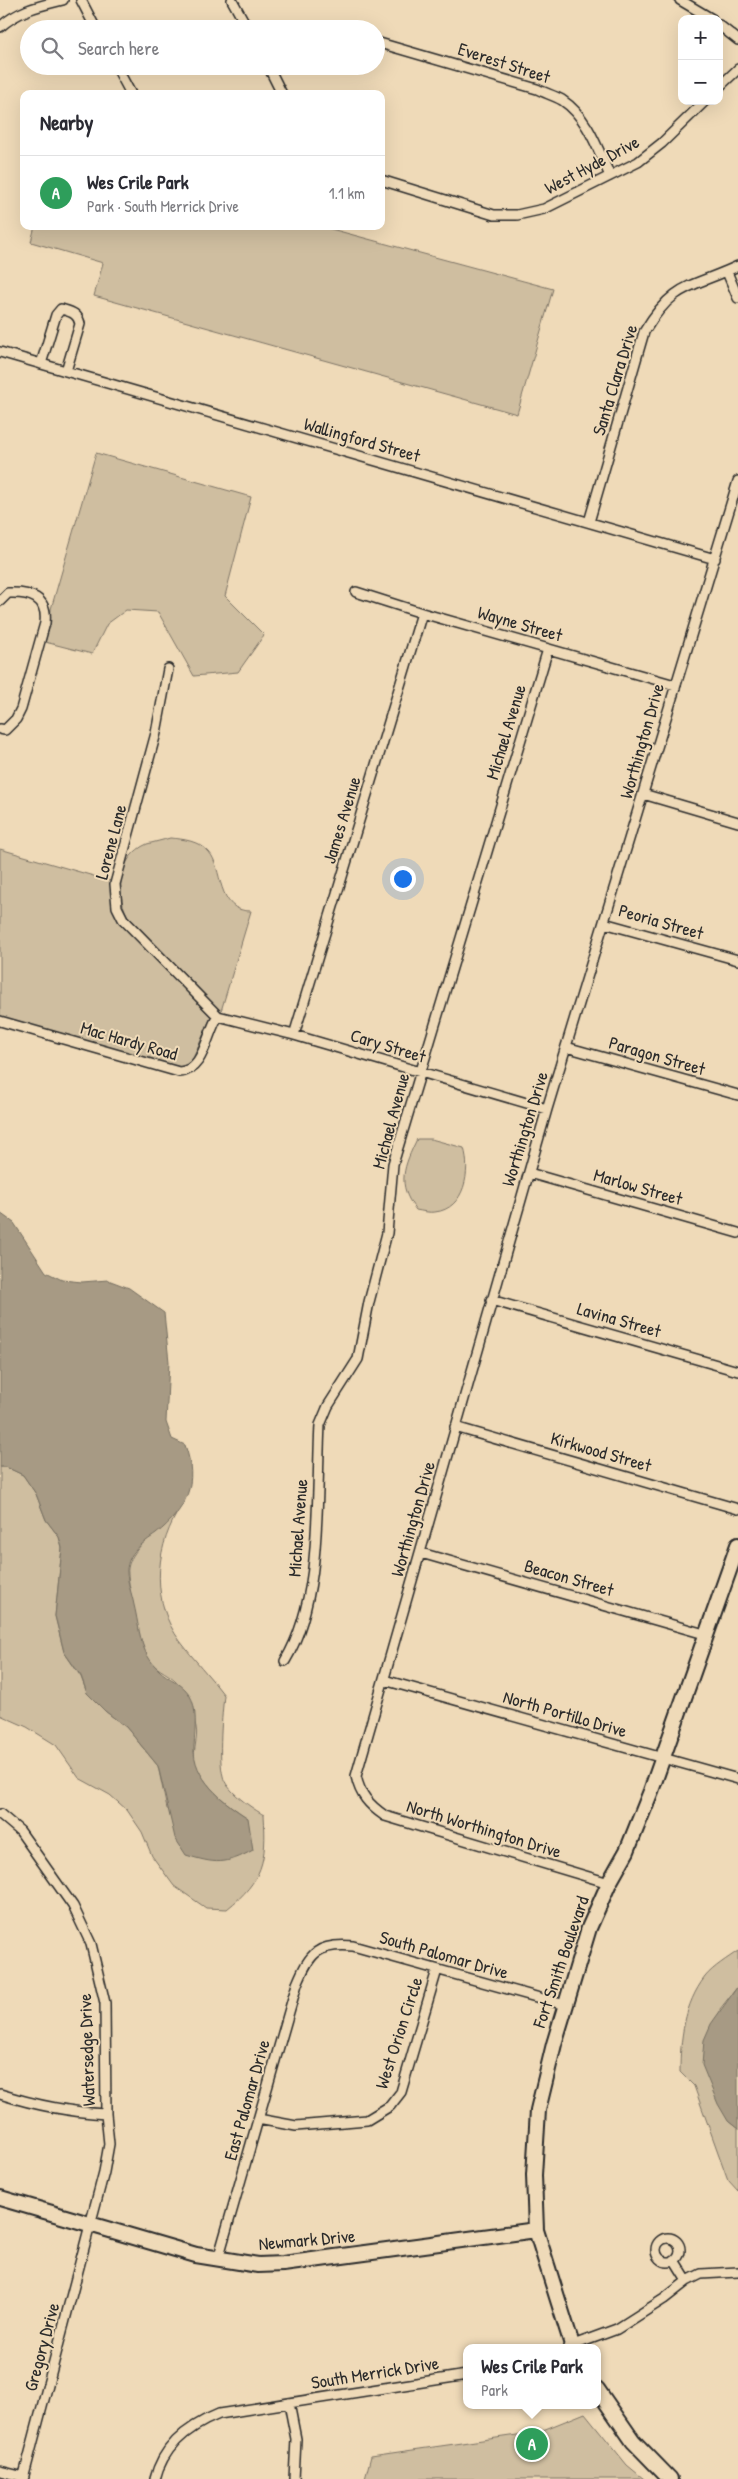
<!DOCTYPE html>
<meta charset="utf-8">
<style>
body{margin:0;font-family:"Patrick Hand",sans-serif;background:#f7f7f7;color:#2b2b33}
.controls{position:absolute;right:15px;top:15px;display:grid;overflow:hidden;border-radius:10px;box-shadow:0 5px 20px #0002}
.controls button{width:45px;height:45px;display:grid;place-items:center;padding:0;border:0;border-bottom:1px solid #e1e1e2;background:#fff;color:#2b2b33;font:25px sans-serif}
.you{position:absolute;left:402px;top:878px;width:18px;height:18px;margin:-12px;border:4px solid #fff;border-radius:50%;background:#1a73e8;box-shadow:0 0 0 8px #1a73e833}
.badge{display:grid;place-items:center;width:32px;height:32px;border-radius:50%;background:#c8321e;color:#fff;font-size:16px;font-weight:700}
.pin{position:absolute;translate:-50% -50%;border:2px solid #fff;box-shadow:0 1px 5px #0006}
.popup{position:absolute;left:463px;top:2344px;width:138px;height:65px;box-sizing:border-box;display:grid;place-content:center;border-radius:10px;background:#fff;filter:drop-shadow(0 1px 4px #0005);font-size:16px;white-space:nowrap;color:#7c7c81}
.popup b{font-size:19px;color:#2b2b33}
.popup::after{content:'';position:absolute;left:50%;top:100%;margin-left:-10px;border:10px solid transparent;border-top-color:#fff}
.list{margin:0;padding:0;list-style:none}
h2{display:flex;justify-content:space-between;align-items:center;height:65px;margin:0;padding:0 20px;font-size:21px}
h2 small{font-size:16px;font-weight:400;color:#7c7c81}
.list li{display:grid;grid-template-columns:32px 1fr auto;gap:15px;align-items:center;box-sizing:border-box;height:75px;padding:0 20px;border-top:1px solid #e1e1e2}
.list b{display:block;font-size:19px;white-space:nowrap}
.list p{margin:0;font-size:16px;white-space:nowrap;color:#7c7c81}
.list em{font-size:16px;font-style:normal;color:#7c7c81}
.icon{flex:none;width:28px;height:28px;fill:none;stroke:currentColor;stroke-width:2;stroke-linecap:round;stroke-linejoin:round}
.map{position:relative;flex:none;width:738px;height:2479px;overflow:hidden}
.search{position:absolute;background:#fff;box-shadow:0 5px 20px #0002;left:20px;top:20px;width:365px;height:55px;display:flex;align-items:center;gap:12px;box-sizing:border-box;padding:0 18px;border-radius:28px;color:#7c7c81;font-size:19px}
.panel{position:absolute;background:#fff;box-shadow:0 5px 20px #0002;left:20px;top:90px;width:365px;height:140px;border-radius:10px}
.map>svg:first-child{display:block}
.green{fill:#cfbea0;stroke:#7d7466}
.water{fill:#a79a84;stroke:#756e60}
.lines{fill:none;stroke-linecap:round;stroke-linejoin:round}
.street-casing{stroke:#2b2b2b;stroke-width:12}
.secondary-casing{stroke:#2b2b2b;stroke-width:18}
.street{stroke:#efdab8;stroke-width:9}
.secondary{stroke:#efdab8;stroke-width:14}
.labels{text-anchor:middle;stroke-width:4;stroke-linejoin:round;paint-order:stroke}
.street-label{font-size:18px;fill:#2b2b2b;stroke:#efdab8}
</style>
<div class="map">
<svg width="738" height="2479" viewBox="0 0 738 2479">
<rect width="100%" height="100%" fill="#efdab8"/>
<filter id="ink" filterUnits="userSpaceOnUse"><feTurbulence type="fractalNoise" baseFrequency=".02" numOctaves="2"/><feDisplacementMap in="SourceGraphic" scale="10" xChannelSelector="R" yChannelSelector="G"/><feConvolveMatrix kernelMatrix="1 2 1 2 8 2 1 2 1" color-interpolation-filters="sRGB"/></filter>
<g filter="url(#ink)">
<path class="green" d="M35 226H320L553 289 517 414 94 296 103 263 31 242Z
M96 453 251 497 225 596 264 635 238 672 194 676 158 612 126 610 107 624 92 654 45 642 50 625 51 609Z
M170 838C184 839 199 841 209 852 223 867 216 912 251 911L221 1011 127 915C115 891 119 856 147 844 155 842 163 840 170 838Z
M0 849 111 881 112 908 120 923 211 1017 191 1063 180 1067 0 1016Z
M417 1139H431L464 1148C471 1171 465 1209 435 1212 429 1213 422 1211 416 1210 396 1184 404 1166 417 1139Z
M0 1467H6L23 1475 36 1494 46 1520 59 1537 62 1548 55 1616 64 1652 81 1677 87 1693 105 1711 126 1727 158 1766 167 1809 248 1818C228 1805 208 1790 197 1768 190 1754 199 1740 196 1727 194 1718 181 1687 176 1681 167 1672 154 1669 147 1657 141 1648 126 1578 128 1568 132 1546 161 1529 177 1513 154 1553 152 1603 180 1641 193 1659 210 1676 224 1695 222 1714 218 1758 223 1776 225 1790 253 1809 264 1815 267 1861 263 1880 227 1909L206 1908 174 1886 152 1856 142 1832 127 1810 110 1795 79 1778 56 1745 27 1727 0 1715Z
M738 1951V1986L720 2009 728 2121 738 2129V2191L728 2180 694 2086 680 2072C680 2040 684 2004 705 1977 713 1967 728 1958 738 1951Z
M585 2413 627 2465 644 2479H365L371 2456 538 2432Z"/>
<path class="water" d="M0 1213 14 1223 46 1272 62 1280 82 1282 108 1280 129 1288 164 1313 169 1362 166 1422 172 1439 185 1445C199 1483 187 1509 156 1534 143 1543 127 1553 127 1571 127 1582 132 1594 134 1605 140 1629 139 1652 159 1670 168 1679 182 1683 189 1694 198 1708 195 1730 194 1746 192 1778 223 1802 248 1818L253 1850C226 1865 215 1864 186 1855L175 1838 158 1766 126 1727 105 1711 87 1693 81 1676 64 1652 55 1616 62 1548 59 1537 46 1520 36 1494 23 1475 6 1467H0Z
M738 1986V2129L728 2121 718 2104 702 2065 704 2040 711 2024Z"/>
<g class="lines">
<defs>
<path id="street" d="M81 0 96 29
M232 0 248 29
M680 0 712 19
M719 25 738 40
M0 27C19 10 39 6 63 0
M376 42 537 89C545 93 555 96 562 100 588 117 598 150 610 176
M116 66 131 94
M268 66 282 94
M719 87 738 69
M381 180 494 215H517L544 209 638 162 662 143 705 101
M727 272 738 298
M0 352 715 559
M41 364 56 315 61 309C71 312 78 313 80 324L66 371
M589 522 644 332C674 282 691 288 738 266
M356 592 422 613 675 685
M0 601 8 593C30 592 48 597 45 623L21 709 16 719 5 730 0 729
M168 669 156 733 115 884 117 907 123 919 218 1016
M643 794 738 822
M604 923 738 960
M218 1016 294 1035 547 1109
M0 1021 179 1072C204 1071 206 1035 218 1016
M294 1035 422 613
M566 1047 738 1095
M529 1173 738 1233
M491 1300 738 1371
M455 1427 738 1509
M421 1553 708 1635
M285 1661C323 1598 316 1498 320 1425L328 1406 358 1359 369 1302 387 1233 393 1164 548 649
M384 1680 738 1779
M0 1814 20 1831 73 1906 91 1944 105 2003 106 2114 109 2144 104 2172 23 2479
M609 1883 385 1816C369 1805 360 1795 356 1776L547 1109 738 481
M0 2094C35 2105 69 2112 106 2114
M258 2119 296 2126 367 2120 390 2106 401 2092 437 1970
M656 2250a12 12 0 1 1 24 0a12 12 0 1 1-24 0Z
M218 2259 297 1984C310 1953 317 1943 353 1946L565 2005
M674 2260 687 2281
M568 2347 617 2329 664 2299 687 2281 701 2274 738 2272
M289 2403 296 2439 294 2479
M0 2471 24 2477
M155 2479C163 2446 189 2426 219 2414L467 2375"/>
<path id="secondary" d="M0 2198 196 2255 258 2265 283 2264 536 2230
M573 2348 536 2230 534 2175 538 2110 554 2044 589 1928 609 1883 627 1851 651 1791 738 1545
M597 2389 633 2441 670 2479"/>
</defs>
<use href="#street" class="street-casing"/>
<use href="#secondary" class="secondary-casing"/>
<use href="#street" class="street"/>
<use href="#secondary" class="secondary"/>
</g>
</g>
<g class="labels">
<g class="street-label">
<text transform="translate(504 63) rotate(18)" y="6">Everest Street</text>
<text transform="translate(592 165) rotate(-28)" y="6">West Hyde Drive</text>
<text transform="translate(615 380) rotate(-73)" y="6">Santa Clara Drive</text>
<text transform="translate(362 440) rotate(16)" y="6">Wallingford Street</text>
<text transform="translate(520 624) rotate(16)" y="6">Wayne Street</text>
<text transform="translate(506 732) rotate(-73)" y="6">Michael Avenue</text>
<text transform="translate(642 741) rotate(-74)" y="6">Worthington Drive</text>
<text transform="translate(342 820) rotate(-73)" y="6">James Avenue</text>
<text transform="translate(111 842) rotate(-75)" y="6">Lorene Lane</text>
<text transform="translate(661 922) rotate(16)" y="6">Peoria Street</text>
<text transform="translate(129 1041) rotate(16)" y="6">Mac Hardy Road</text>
<text transform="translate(388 1046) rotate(17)" y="6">Cary Street</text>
<text transform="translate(657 1056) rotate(16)" y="6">Paragon Street</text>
<text transform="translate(391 1121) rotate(-75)" y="6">Michael Avenue</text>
<text transform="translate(525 1129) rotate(-73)" y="6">Worthington Drive</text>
<text transform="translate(638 1187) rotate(16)" y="6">Marlow Street</text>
<text transform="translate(619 1320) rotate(16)" y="6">Lavina Street</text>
<text transform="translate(601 1452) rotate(16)" y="6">Kirkwood Street</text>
<text transform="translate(413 1519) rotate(-74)" y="6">Worthington Drive</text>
<text transform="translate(298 1528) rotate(-86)" y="6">Michael Avenue</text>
<text transform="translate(569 1578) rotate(16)" y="6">Beacon Street</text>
<text transform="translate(565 1714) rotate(16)" y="6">North Portillo Drive</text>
<text transform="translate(484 1829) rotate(17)" y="6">North Worthington Drive</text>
<text transform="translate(444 1955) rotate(16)" y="6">South Palomar Drive</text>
<text transform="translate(561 1962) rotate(-71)" y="6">Fort Smith Boulevard</text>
<text transform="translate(399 2033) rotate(-72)" y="6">West Orion Circle</text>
<text transform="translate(87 2050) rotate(-92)" y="6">Watersedge Drive</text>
<text transform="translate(247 2100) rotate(-74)" y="6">East Palomar Drive</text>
<text transform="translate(307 2240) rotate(-5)" y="6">Newmark Drive</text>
<text transform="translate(42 2347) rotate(-75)" y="6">Gregory Drive</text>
<text transform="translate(375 2373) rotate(-9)" y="6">South Merrick Drive</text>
</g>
</g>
</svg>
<div class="controls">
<button>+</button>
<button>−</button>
</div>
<div class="you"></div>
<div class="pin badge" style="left:532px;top:2444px;background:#2e9e5b">A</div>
<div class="popup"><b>Wes Crile Park</b>Park</div>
<div class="search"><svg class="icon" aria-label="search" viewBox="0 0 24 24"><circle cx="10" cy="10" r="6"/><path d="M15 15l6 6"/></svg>Search here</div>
<section class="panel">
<h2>Nearby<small></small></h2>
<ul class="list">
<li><span class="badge" style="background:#2e9e5b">A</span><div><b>Wes Crile Park</b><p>Park · South Merrick Drive</p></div><em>1.1 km</em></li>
</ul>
</section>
</div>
